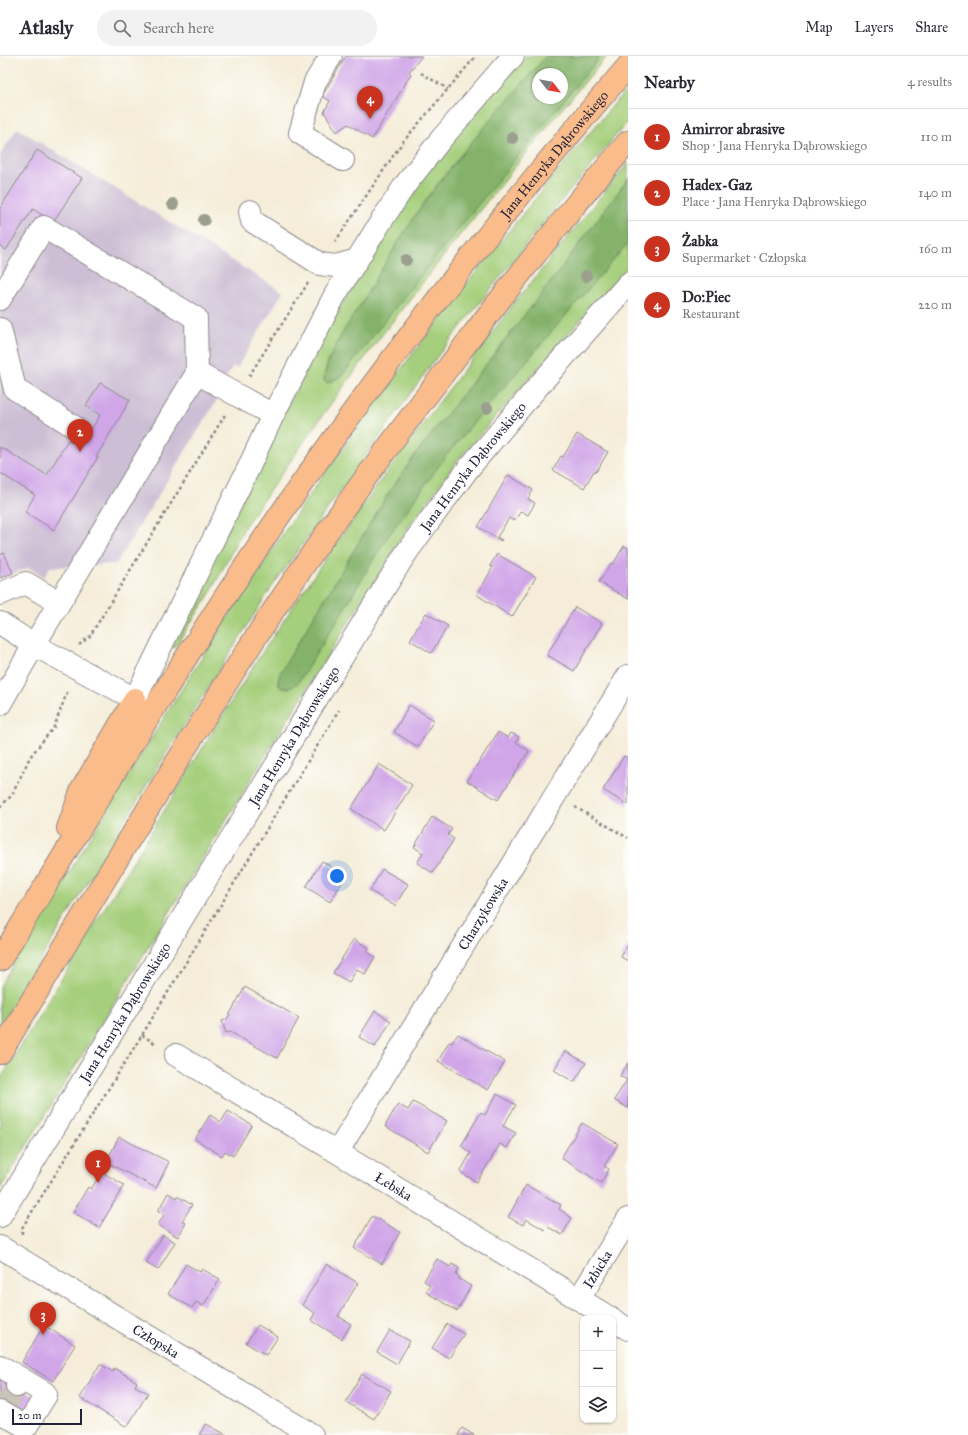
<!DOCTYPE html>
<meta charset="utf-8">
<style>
body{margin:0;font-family:"IM FELL Great Primer",serif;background:#f2f2f3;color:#2b2b33}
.controls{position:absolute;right:12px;bottom:12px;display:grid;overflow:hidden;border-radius:8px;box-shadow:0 1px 3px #0004}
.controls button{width:36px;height:36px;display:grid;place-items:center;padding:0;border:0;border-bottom:1px solid #e1e1e2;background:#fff;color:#2b2b33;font:20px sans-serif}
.compass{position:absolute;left:532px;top:12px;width:36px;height:36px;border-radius:50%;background:#fff;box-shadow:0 1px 3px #0004;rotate:121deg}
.scale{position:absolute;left:12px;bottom:10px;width:70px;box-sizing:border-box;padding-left:4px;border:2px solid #22223b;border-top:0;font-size:11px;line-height:14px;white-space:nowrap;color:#22223b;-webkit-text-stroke:3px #fdfcf7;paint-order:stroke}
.you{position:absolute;left:337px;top:820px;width:14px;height:14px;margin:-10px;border:3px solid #fff;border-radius:50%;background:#1a73e8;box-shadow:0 0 0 6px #1a73e833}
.badge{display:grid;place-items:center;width:26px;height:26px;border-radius:50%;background:#c8321e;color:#fff;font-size:13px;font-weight:700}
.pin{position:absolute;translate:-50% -33px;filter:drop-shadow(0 1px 2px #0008)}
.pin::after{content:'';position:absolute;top:21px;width:14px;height:12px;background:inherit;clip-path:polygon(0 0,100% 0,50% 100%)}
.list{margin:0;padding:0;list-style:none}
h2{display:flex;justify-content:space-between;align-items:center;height:52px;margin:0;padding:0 16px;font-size:17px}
h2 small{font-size:13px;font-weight:400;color:#7c7c81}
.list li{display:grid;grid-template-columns:26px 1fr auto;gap:12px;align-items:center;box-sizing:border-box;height:56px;padding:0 16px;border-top:1px solid #e1e1e2}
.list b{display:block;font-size:15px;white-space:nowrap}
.list p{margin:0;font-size:13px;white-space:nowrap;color:#7c7c81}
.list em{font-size:13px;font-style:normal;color:#7c7c81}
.icon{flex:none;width:22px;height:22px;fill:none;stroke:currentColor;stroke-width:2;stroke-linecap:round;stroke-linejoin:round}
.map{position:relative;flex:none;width:628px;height:1379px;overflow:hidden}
header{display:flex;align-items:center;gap:24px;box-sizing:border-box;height:56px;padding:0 20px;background:#fff;border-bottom:1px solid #e1e1e2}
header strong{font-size:19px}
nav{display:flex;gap:22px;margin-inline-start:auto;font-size:14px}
.search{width:280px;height:36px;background:#f2f2f3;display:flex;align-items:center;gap:10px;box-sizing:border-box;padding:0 14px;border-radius:22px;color:#7c7c81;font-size:15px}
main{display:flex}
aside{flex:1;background:#fff}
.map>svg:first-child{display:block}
.industrial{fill:#ccbed4}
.green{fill:#a5cf7b;stroke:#64785b;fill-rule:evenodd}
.forest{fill:#84b26b;stroke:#536a53;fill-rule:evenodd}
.building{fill:#d0a6e8}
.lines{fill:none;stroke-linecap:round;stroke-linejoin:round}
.minor-tunnel{stroke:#cbc4b9;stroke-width:22;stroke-dasharray:22 11;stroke-linecap:butt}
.minor-casing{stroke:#8c888a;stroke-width:24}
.major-casing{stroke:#8c888a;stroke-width:24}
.path{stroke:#8c888a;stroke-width:2.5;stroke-dasharray:3 3;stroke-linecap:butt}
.minor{stroke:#fff;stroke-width:22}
.major{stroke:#fabc8b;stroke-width:22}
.tree{fill:#9a9f8e}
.labels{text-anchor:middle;stroke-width:3.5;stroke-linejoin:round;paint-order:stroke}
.street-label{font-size:14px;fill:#22223b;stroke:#fdfcf7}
</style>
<header>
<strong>Atlasly</strong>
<div class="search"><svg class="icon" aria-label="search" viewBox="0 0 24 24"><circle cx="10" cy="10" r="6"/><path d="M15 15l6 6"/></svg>Search here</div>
<nav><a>Map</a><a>Layers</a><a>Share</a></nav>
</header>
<main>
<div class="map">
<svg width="628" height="1379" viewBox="0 0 628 1379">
<rect width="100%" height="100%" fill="#fdfcf7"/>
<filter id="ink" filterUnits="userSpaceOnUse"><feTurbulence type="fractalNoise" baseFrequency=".025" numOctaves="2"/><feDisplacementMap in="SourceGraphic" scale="8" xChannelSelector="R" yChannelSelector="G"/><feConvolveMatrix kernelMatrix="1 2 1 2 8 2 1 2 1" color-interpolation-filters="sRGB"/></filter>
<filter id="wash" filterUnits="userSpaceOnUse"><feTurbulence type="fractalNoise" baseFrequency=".012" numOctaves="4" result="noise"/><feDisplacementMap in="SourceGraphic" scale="16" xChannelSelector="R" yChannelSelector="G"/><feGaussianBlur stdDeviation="0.9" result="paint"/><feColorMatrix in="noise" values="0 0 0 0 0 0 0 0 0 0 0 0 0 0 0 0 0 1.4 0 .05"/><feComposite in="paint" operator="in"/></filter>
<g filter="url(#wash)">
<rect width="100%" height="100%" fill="#f5edd9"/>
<path class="industrial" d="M17 72 283 236 237 312 233 310 214 341 217 344 116 508 50 511 44 521 29 512 0 522V99Z"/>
<path class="green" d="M525 0H607L560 55 459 180 381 280 324 357 245 470 209 539 174 592 170 590 320 284 413 133 480 50ZM538 18H562V42H538Z
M628 32V65L542 168 436 302 325 456 269 535 159 709 0 970V930C86 789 171 646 262 509 373 342 498 184 628 32Z
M628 107V210L461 400 408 472 281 674 0 1133V1024L78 896 219 665 258 603 317 515 386 417 508 255Z"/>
<path class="forest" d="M546 0H601C514 104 428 209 344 317L337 323 328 327 324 325C323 305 349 266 360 249 384 209 408 167 437 129 471 85 509 43 546 0ZM538 18H562V42H538Z
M628 123V187L476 364 446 400 382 489 346 550 298 627C291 631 287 634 280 631L278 626 280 617 389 436 415 399 546 232Z"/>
<g id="blocks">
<path class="building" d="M346 0H422L409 16 411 18 372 83 348 68 337 76 324 56 330 45 322 40Z
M37 94 82 122 53 166 33 153 6 194 0 190V152Z
M100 327 130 344 96 401H98L54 474 25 456 35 439 0 417V391L47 419 68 384 81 391 100 359 86 350Z
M577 378 608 396 596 416 594 415 584 432 553 414 561 400 563 401Z
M508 419 533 434 528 443 535 447 528 459 521 455 514 465 509 462 497 481 502 484 501 485 478 471Z
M624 490 628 492V543L599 526 611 507 613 508Z
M4 497 13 517 0 522V499Z
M497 498 536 521 512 561 477 539 493 511 490 510Z
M575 551 602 567 574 615 547 599Z
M426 557 448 570 431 597 410 584Z
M409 649 434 664 418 691 394 676Z
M498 676 508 682 511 677 519 681 516 686 529 695 498 744 467 725Z
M624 700 628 702V749L603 734Z
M379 708 412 729 384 774 351 753Z
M432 761 452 773 448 779 454 783 433 817 417 807 423 797 414 791Z
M322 805 346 820 330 846 306 831Z
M382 813 408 828 395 850 370 835Z
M354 883 369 892 367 896 375 901 365 918 357 913 349 926 333 917Z
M628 888V905L621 901Z
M245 931 299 962 277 1002 230 976 226 977 222 965 227 963Z
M375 955 391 965 375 991 359 981Z
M458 978 505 1006 488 1034 438 1005 449 986 452 987Z
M565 995 586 1007 574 1026 554 1014Z
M628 1007V1052L614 1044 627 1024 620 1020Z
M497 1038 516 1049 503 1070 516 1077 507 1092 500 1088 477 1126 460 1116 471 1097 461 1090 481 1056 485 1059Z
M413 1046 447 1065 428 1096 385 1070 398 1048 408 1054Z
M228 1055 252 1069 233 1100 225 1095 222 1100 195 1083 210 1059 221 1066Z
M582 1067 618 1088 604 1110 609 1113 601 1127 561 1102Z
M119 1081 169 1106 156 1132 106 1106Z
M102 1116 124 1129 99 1172 73 1156 88 1131 91 1133Z
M526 1129 561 1149 559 1153 572 1162 562 1179 548 1171 545 1174 526 1163 523 1169 508 1161Z
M168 1137 176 1142 177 1140 192 1149 182 1165 186 1167 178 1181 158 1169 164 1159 158 1155Z
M372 1160 400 1176 382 1208 354 1192Z
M163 1179 175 1186 158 1214 146 1207Z
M437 1203 450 1211 452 1208 459 1212 456 1219 460 1221 459 1223 471 1230 457 1255 426 1236 430 1229 424 1225Z
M186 1208 200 1216 202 1213 220 1223 203 1250 196 1246 192 1252 168 1238Z
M327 1208 358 1227 338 1260 351 1268 342 1283 311 1264 315 1257 302 1249Z
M447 1268 464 1278 449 1302 432 1292Z
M44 1269 75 1289 53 1325 22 1306Z
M258 1269 278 1281 266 1299 246 1287Z
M390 1274 410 1285 397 1308 377 1296Z
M100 1308 113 1316 114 1312 137 1326 135 1330 148 1337 127 1371 80 1342Z
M362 1318 391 1335 374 1363 346 1346Z
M0 1319 35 1341 23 1359 0 1345Z
M206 1368 227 1379H199Z
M462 1372 474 1379H458Z"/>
</g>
</g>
<g filter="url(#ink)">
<use href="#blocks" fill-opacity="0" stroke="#8c888a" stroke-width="1"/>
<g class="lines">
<path class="minor-tunnel" d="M6 1349 17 1330"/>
<defs>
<g id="minor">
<path d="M331 0 315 26 300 77 343 104"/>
<path d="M250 155 252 165 320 208 335 210 357 204"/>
<path d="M0 243 44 171 196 262 197 317 273 359"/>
<path d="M0 273 15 333 73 370"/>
<path d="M0 538 26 527 59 547"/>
<path d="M0 567 34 589 135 643 248 413 273 359 335 239 382 164 405 129 442 82 513 0"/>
<path d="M0 648 34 589 197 317"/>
<path id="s1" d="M176 999C321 1086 466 1174 610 1262"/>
<path id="s2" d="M338 1095 628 620"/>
<path id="s3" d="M0 1160 404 500 427 468 468 413 540 328 628 228"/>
<path id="s4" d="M0 1191 312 1379"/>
<path id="s5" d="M579 1243 628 1163"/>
<path d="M613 1264 628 1273"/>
<path d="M0 1310 20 1322 21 1324 17 1330"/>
<path d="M0 1356 26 1371 46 1339 45 1337 20 1322"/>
</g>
<g id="major">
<path d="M68 772 82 733 135 643"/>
<path id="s6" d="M0 904C88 760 174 615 269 475 379 313 501 158 628 10"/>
<path d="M0 997C89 851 175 704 269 561 324 478 383 396 444 317 503 238 564 161 628 86"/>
</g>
</defs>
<use href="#minor" class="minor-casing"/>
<use href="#major" class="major-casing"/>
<path class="path" d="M421 17 448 33
M335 186 402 87 476 0
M249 320 308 227
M79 589 90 580 225 359
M0 751 12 739 30 701 54 671 68 634
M575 751 628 782
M142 979 156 988
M22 1178V1172L142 979 339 654"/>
<use href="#minor" class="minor"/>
<use href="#major" class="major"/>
</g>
<g class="tree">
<circle cx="512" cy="82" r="6"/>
<circle cx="173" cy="148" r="6"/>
<circle cx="204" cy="164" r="6"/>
<circle cx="406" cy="204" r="6"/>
<circle cx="586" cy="220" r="6"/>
<circle cx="487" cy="352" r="6"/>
</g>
</g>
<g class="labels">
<g class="street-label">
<text dy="5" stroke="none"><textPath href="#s6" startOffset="979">Jana Henryka Dąbrowskiego</textPath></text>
<text dy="5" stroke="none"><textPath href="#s3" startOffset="887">Jana Henryka Dąbrowskiego</textPath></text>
<text dy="5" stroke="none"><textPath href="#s3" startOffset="563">Jana Henryka Dąbrowskiego</textPath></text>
<text dy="5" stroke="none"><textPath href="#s2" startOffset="278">Charzykowska</textPath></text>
<text dy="5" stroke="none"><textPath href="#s3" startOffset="239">Jana Henryka Dąbrowskiego</textPath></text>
<text dy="5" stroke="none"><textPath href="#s1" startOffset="254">Łebska</textPath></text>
<text dy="5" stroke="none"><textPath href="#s5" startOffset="35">Izbicka</textPath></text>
<text dy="5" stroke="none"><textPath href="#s4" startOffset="182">Człopska</textPath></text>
</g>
</g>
</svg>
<div class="controls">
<button>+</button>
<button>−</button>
<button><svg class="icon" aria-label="layers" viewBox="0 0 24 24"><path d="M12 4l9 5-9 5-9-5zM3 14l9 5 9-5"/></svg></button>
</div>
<svg class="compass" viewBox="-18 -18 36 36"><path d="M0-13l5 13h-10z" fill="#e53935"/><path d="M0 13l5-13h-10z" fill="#7c7c81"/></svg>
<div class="scale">20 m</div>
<div class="you"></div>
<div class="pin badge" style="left:98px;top:1127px">1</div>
<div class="pin badge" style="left:80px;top:396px">2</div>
<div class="pin badge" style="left:43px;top:1279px">3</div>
<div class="pin badge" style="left:370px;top:63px">4</div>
</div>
<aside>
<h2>Nearby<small>4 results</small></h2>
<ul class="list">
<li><span class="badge">1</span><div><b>Amirror abrasive</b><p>Shop · Jana Henryka Dąbrowskiego</p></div><em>110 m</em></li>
<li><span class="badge">2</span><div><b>Hadex-Gaz</b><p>Place · Jana Henryka Dąbrowskiego</p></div><em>140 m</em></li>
<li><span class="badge">3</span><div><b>Żabka</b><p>Supermarket · Człopska</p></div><em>160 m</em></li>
<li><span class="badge">4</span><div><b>Do:Piec</b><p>Restaurant</p></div><em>220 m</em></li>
</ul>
</aside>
</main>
